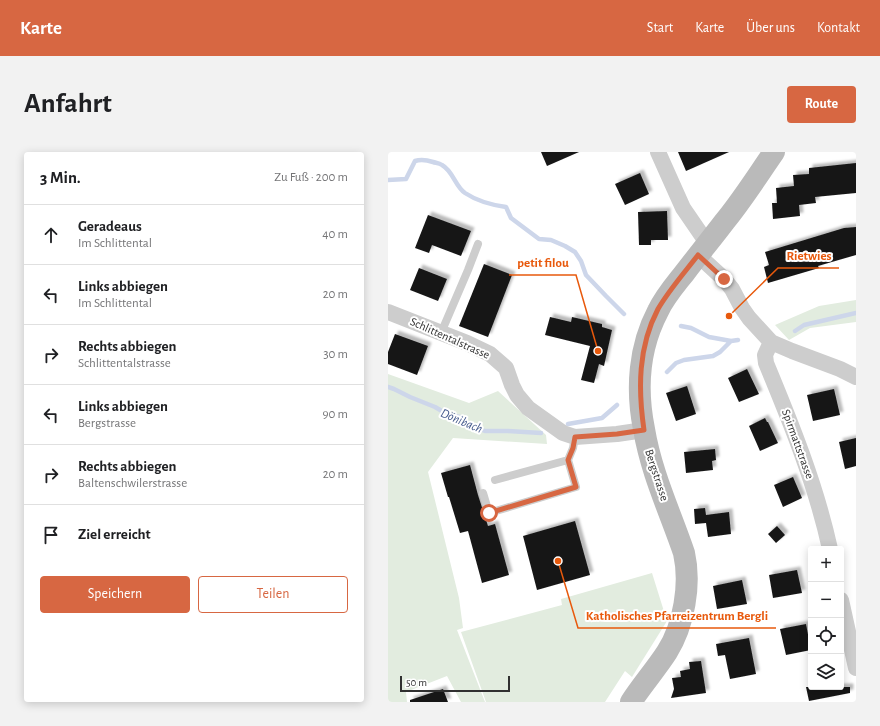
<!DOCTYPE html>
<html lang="de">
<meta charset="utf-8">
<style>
body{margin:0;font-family:"Alegreya Sans",sans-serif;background:#f2f2f2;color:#202124}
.controls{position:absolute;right:12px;bottom:12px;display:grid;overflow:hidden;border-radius:4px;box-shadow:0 2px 10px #0003}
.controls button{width:36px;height:36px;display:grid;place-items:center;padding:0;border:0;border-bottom:1px solid #e0e0e0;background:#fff;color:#202124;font:20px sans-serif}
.scale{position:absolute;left:12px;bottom:10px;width:110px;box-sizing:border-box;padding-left:4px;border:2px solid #303030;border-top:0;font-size:11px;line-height:14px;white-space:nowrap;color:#303030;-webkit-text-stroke:3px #fff;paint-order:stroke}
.stop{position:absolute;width:12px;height:12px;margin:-9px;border:3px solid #d76742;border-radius:50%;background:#fff}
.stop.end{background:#d76742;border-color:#fff;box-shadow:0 1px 4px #0008}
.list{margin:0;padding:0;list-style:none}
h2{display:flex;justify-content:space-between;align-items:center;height:52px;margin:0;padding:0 16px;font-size:17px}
h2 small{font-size:13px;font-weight:400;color:#757577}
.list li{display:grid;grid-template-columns:26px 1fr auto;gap:12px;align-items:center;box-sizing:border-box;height:60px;padding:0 16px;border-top:1px solid #e0e0e0}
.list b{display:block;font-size:15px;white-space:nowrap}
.list p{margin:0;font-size:13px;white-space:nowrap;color:#757577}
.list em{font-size:13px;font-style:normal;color:#757577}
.actions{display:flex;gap:8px;padding:12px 16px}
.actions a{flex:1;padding:9px 0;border:1px solid #d76742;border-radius:4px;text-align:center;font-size:14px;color:#d76742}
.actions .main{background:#d76742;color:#fff}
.icon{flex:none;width:22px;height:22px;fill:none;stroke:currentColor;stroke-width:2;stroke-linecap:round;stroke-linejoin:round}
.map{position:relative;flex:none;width:468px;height:550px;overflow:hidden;border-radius:4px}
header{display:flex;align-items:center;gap:24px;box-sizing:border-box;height:56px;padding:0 20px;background:#d76742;color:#fff}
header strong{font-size:19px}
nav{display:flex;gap:22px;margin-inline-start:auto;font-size:14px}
.intro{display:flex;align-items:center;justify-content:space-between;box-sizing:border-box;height:96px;padding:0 24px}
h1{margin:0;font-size:28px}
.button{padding:10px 18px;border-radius:4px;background:#d76742;color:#fff;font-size:14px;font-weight:700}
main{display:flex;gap:24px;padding:0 24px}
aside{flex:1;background:#fff;border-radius:4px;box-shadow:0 2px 10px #0003}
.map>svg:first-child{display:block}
.green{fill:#e2ecdf}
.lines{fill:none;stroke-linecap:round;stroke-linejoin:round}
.stream{stroke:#cdd6ea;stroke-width:4.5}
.building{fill:#171717;filter:url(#shadow)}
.lane{stroke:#cdcdcd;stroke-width:8}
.street{stroke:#cdcdcd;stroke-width:16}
.secondary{stroke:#bababa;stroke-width:22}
.route{stroke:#d76742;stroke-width:5}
.labels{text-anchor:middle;stroke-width:4;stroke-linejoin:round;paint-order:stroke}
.street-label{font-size:12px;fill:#303030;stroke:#fff}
.water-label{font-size:13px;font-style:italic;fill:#44598c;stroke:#fff}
.leader{fill:none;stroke:#e8590c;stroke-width:1.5}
.callout-dot{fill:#e8590c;stroke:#fff;stroke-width:1.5}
.callout-label{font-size:13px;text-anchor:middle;font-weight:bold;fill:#e8590c;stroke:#fff;stroke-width:4;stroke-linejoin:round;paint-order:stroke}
</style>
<header>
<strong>Karte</strong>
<nav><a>Start</a><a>Karte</a><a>Über uns</a><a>Kontakt</a></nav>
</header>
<div class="intro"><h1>Anfahrt</h1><a class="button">Route</a></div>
<main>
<aside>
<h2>3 Min.<small>Zu Fuß · 200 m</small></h2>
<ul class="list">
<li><svg class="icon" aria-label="ahead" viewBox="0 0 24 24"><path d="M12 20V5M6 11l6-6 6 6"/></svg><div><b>Geradeaus</b><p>Im Schlittental</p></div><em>40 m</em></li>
<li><svg class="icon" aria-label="left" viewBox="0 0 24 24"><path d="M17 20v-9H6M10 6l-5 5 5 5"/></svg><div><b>Links abbiegen</b><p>Im Schlittental</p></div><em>20 m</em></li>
<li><svg class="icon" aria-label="right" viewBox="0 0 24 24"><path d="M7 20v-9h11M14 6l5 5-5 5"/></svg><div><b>Rechts abbiegen</b><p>Schlittentalstrasse</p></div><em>30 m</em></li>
<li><svg class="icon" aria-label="left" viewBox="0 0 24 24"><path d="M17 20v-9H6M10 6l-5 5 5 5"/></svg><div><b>Links abbiegen</b><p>Bergstrasse</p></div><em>90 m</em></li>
<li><svg class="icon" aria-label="right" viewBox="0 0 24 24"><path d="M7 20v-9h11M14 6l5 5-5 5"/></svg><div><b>Rechts abbiegen</b><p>Baltenschwilerstrasse</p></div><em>20 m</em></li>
<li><svg class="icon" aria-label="arrive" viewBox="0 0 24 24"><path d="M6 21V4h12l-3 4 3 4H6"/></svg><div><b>Ziel erreicht</b></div></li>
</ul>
<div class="actions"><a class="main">Speichern</a><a>Teilen</a></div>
</aside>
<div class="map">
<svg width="468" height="550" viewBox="0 0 468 550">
<defs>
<filter id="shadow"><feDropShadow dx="3.5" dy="-3.5" stdDeviation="1" flood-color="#0004"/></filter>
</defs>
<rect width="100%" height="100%" fill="#fff"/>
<path class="green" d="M468 148V170L422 176 401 188 387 173 431 154Z
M0 222 81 251 110 239 158 283 159 292 65 286 40 320 71 446 75 476 69 478 97 550H73L59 524 18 540 19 550H0Z
M264 421 279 469 244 525 237 519 217 550H98L73 480 174 453 173 447Z"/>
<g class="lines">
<path class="stream" d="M0 28 18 27 27 9C33 7 39 8 45 10 48 11 51 11 54 13 65 19 67 34 77 41 89 49 104 53 118 55L123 66 151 87 163 88 177 94 187 100 193 109 198 123 218 144 236 162
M293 174 303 176 321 185 343 189
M407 179 416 173 468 161
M279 220 288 211 296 208 325 204 332 200 343 189 350 188
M0 235 6 237 22 245 47 255 59 262 72 265 86 275 97 279H120L153 281
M180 272 214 266 229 253"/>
</g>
<path class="building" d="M153 0H191L159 14Z
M290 0H341L298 19Z
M468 11V41L427 45 428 51 411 53 412 64 385 67 384 51H389L388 36 406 34 405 23 421 22V16Z
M252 21 261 42 237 53 227 32Z
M279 59 280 88H263V93H251L250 60Z
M40 63 83 79 73 104 44 93 41 101 27 96Z
M468 75V103L430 114 431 116 380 131 376 115 381 113 377 100 456 76Z
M96 112 124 123 100 185 71 174Z
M31 116 59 127 50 149 22 138Z
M162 165 183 170 184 165 214 172V175L224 178 216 214 211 212 206 231 193 228 202 194 157 183Z
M7 182 40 194 29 223 0 212V200Z
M359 217 371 242 351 250 340 226Z
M299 234 308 262 288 269 278 241Z
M446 237 452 263 425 269 419 243Z
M377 266 379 270H380L390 291 372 299 361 274Z
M468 286V314L457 317 451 290Z
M327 297 328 308 324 309 325 318 298 321 296 300Z
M82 313 90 343 100 374 107 372 121 423 94 431 80 379 72 381 61 345H60L53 321Z
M405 325 414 346 395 355 386 333Z
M317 356 318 363 341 360 343 382 320 385 318 371 307 372 306 357Z
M187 369 202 423 149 438 135 384Z
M389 374 397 383 388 391 380 382Z
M409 418 414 441 385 446 381 423Z
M354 428 359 452 329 457 325 434Z
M418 472 423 498 398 503 392 477Z
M361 486 368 522 342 527 337 503 330 504 328 492Z
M313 509 318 541 283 546 286 537 284 526 293 525 292 519 302 517 301 510Z
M418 535H462V541L421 549Z
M55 537 60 550H22V548Z"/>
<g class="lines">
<path class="lane" d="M53 181 80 118 90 92
M107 328 180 308
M95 341 101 361 188 335 180 308 185 296 187 285"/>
<path class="street" d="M270 0 295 56 319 91
M310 103 336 127 344 137 354 156 361 166 383 190 404 199 452 217 468 225
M0 160 79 191 102 202 118 216 124 233 129 243 140 256 175 281 187 285 229 282 256 278
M383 190 377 203 378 211C403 271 428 333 442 397
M453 448 468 516"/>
<path class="secondary" d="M243 550C254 533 268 517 279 500 296 473 303 432 296 401 282 360 263 320 256 277 248 237 251 195 270 159 277 144 288 132 298 119 311 102 324 86 337 69 355 47 370 23 386 0"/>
</g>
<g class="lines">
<path class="route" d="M101 361 188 335 180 308 185 296 187 285 229 282 256 278C250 237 250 195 270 157 281 138 297 120 310 103L336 127"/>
</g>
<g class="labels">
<g class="street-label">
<text transform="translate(62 186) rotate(24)" y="4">Schlittentalstrasse</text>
<text transform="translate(410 292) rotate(70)" y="4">Spirmattstrasse</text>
<text transform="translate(269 323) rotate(72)" y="4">Bergstrasse</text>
</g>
<g class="water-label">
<text transform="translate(74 268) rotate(23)" y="5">Dönibach</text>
</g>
</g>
<path class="leader" d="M341 164L390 116H451M210 199L188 123H121M170 409L190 476H388"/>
<g class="callout-dot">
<circle cx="341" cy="164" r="4"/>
<circle cx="210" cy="199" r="4"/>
<circle cx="170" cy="409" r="4"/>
</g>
<g class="callout-label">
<text x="421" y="108">Rietwies</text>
<text x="155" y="115">petit filou</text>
<text x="289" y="468">Katholisches Pfarreizentrum Bergli</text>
</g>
</svg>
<div class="controls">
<button>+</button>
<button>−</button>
<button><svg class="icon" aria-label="locate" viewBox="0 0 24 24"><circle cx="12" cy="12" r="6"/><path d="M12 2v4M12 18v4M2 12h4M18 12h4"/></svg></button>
<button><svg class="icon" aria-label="layers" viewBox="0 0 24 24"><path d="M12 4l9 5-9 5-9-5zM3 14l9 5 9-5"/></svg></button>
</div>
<div class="scale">50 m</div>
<div class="stop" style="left:101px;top:361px"></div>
<div class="stop end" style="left:336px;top:127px"></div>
</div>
</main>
